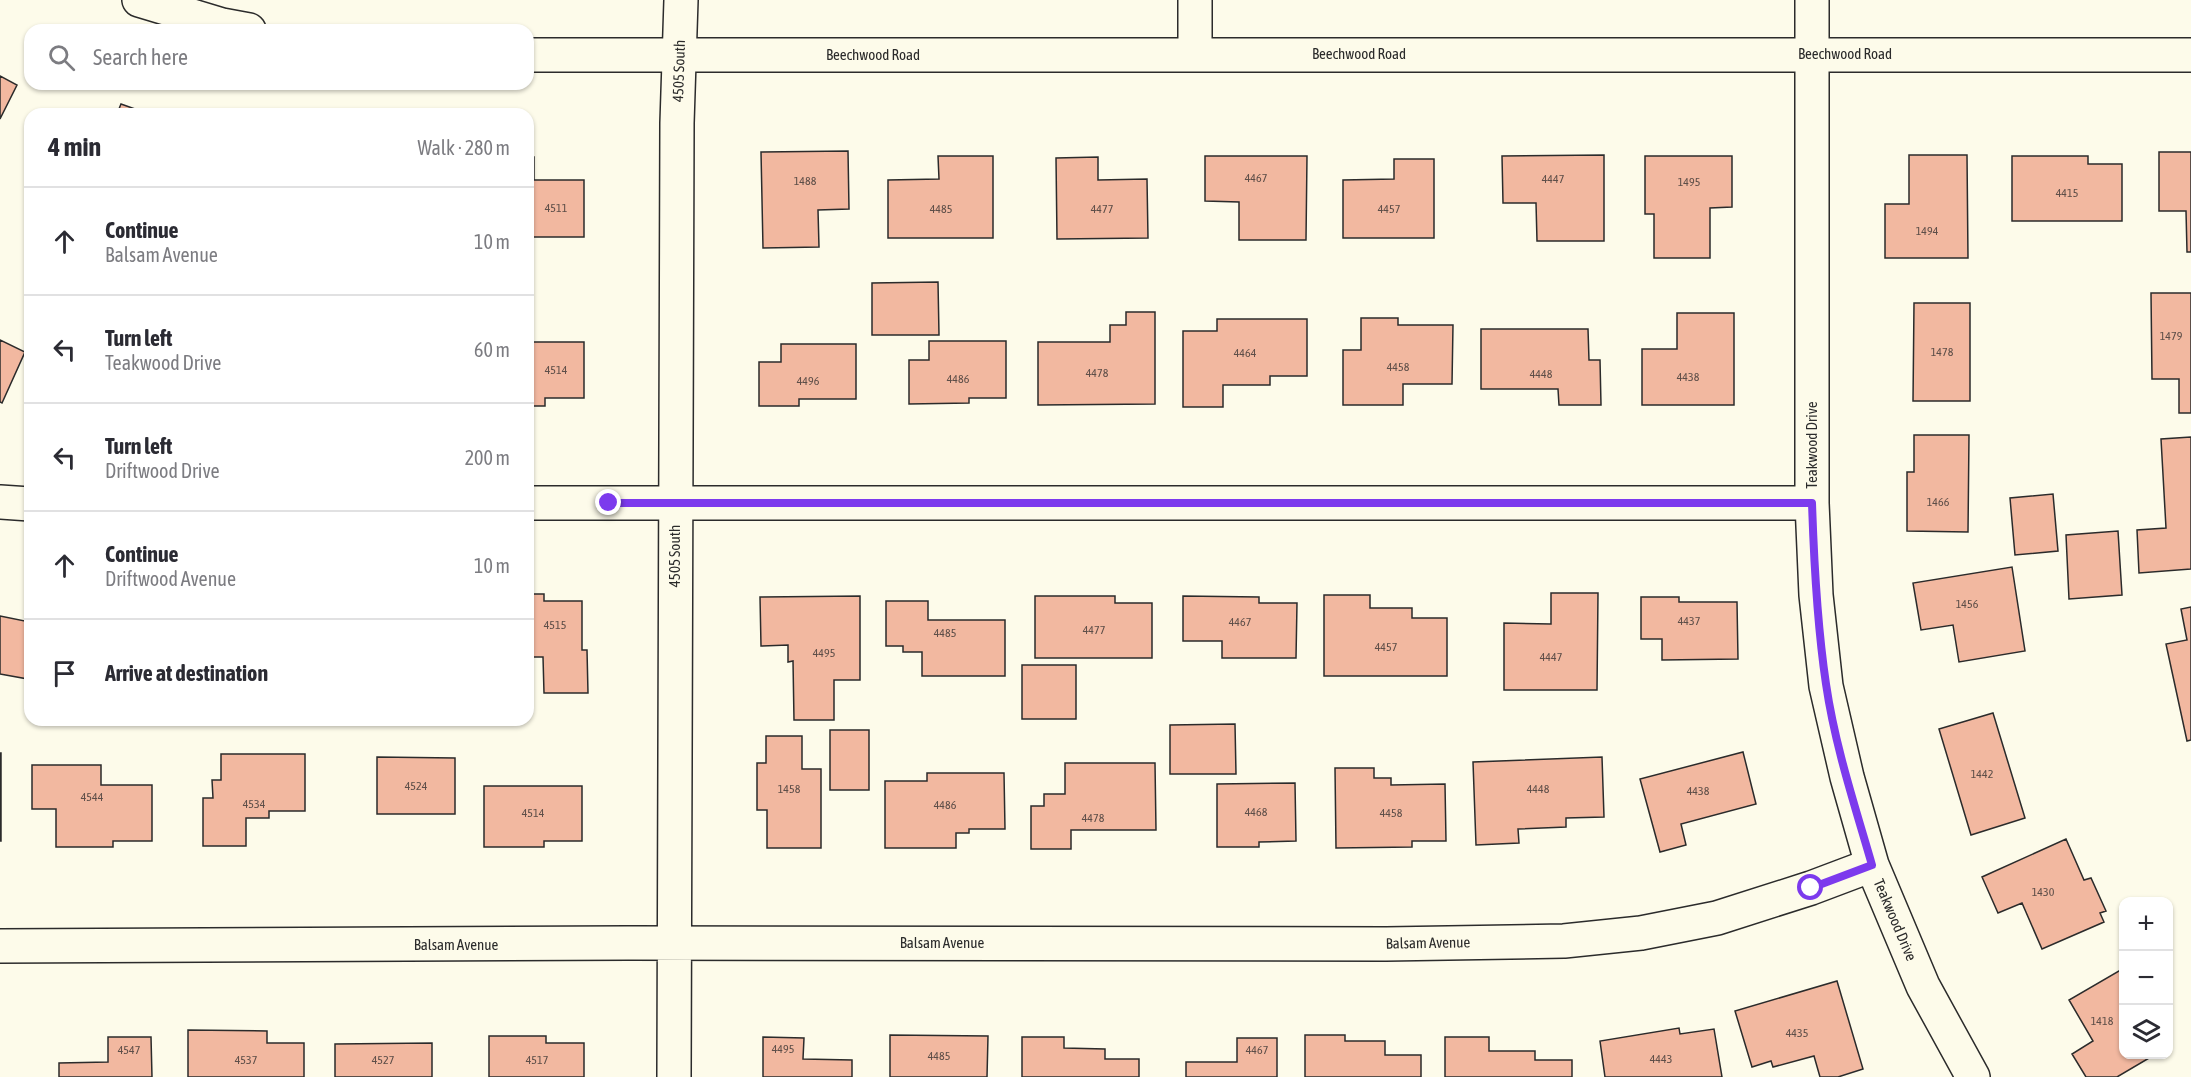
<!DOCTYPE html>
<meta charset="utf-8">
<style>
body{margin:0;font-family:"Asap Condensed",sans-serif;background:#f7f7f7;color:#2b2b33}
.controls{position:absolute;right:18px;bottom:18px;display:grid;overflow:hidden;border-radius:12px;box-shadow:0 2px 4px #0004}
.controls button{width:54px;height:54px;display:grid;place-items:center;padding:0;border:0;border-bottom:2px solid #e1e1e2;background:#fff;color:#2b2b33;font:30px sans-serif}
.stop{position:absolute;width:18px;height:18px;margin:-14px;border:4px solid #7c3aed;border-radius:50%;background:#fff}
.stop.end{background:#7c3aed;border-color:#fff;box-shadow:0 2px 6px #0008}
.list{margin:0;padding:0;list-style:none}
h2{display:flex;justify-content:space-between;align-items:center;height:78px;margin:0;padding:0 24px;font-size:26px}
h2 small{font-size:20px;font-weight:400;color:#7c7c81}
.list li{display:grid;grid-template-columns:39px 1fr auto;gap:18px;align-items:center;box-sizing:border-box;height:108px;padding:0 24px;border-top:2px solid #e1e1e2}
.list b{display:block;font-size:22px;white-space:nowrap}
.list p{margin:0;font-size:20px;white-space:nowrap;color:#7c7c81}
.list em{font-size:20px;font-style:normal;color:#7c7c81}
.icon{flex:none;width:33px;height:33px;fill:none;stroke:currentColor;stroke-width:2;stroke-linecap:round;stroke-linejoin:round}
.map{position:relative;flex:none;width:2191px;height:1077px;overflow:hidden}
.search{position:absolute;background:#fff;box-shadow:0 2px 4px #0004;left:24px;top:24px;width:510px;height:66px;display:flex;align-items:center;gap:15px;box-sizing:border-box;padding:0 21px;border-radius:18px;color:#7c7c81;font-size:22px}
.panel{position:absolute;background:#fff;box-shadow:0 2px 4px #0004;left:24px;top:108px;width:510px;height:618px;border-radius:18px}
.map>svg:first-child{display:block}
.building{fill:#f2b8a0;stroke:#2b2b2b;stroke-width:1.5}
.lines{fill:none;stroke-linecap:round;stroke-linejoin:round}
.minor-casing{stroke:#2b2b2b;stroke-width:36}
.minor{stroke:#fdfbea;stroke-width:33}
.route{stroke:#7c3aed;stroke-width:8}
.labels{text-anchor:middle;stroke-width:4.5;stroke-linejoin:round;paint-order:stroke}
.number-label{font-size:12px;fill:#5d4e48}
.street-label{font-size:15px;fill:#2b2b2b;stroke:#fdfbea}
</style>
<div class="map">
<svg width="2191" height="1077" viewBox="0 0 2191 1077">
<rect width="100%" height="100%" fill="#fdfbea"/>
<path class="building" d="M0 76 17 85 0 119Z
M121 104 149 114H117Z
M848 151 849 209 818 210 819 247 763 248 761 152Z
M2159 152H2191V252H2187L2186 211H2159Z
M1604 155V241H1537L1536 203H1503L1502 156Z
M1909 155H1967L1968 258H1885V204H1909Z
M938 156H993V238H888V180L939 179Z
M1205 156H1307L1306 240H1239V202L1205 201Z
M1645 156H1732V207L1710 208V258H1654V214H1645Z
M2012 156H2088V164H2122V221H2012Z
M528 157H534V180H584V237H528Z
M1098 157V180L1147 179 1148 238 1057 239 1056 158Z
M1394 159H1434V238H1343V180L1394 179Z
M938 282 939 335H872V283Z
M2151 293H2191V413H2179V379H2152Z
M1914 303H1970V401H1913Z
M1126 312H1155V404L1038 405V342H1110V325H1126Z
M1677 313H1734V405H1642V349H1677Z
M1361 318H1398V325H1453L1452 384H1403V405H1343V350H1361Z
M1217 319H1307V376H1270V385H1223V407H1183V331H1217Z
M1481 329H1588L1589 360H1600L1601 405H1559L1558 389H1481Z
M0 340 25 352 2 403 0 402Z
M929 341H1006V398H969V403L909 404V360H929Z
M528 342H584V398H545V406H528Z
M781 344H856V399H799V406H759V362H781Z
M1914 435H1969L1968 532 1907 531V472H1914Z
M2191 437V569L2139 573 2137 530 2166 528 2161 439Z
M2053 494 2058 551 2015 555 2010 498Z
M2118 531 2122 595 2069 599 2066 535Z
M2012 567 2025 651 1959 662 1953 625 1921 630 1913 583Z
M1551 593H1598L1597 690H1504V623L1551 624Z
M528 594H544V601H582V650H587L588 693H544L543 657H528Z
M1324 595H1370V608H1412V618H1447V676H1324Z
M860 596V680H834V720H794L793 661 788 662V645L761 646 760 597Z
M1035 596H1115V603H1152V658H1035Z
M1183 596 1259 597V603H1297L1296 658H1222V641H1183Z
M1641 597H1679V602H1737L1738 659 1662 660V639H1641Z
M886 601H928V620H1005V676H922V652H903V646H886Z
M2191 607V740L2187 741 2166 644 2187 640 2181 609Z
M0 616 30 622 28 679 0 674Z
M1022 665H1076V719H1022Z
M1993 713 2025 818 1971 835 1939 729Z
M1235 724 1236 774H1170V725Z
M830 730H869V790H830Z
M766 736H802V769H821V848H767V810H757V763H766Z
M1743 752 1756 804 1681 824 1686 845 1660 852 1640 779Z
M0 753H1V841H0Z
M221 754H305V811H269V818H246V846H203V798H213L212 780H221Z
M377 757 455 758V814H377Z
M1602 757 1604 817 1566 818V827L1518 829 1519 843 1476 845 1473 762Z
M1065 763H1155L1156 830H1071V849H1031V806H1044V794H1065Z
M32 765H101V785H152V841H113V847H56V809H32Z
M1335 768H1374V778H1391V785L1445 784 1446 841H1412V847L1336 848Z
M927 773H1004L1005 829H969V833H956V848H885V781H927Z
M1295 783 1296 841 1259 842V847H1217V784Z
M484 786H582V841H544V847H484Z
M2066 839 2084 880 2091 878 2106 911 2100 913 2104 922 2042 949 2022 903 1998 913 1982 877Z
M2124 968V1054H2156L2117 1077H2086L2072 1054 2093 1041 2069 1000Z
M1837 981 1863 1069 1838 1077H1820L1814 1056 1773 1067 1771 1061 1752 1067 1735 1011Z
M1679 1028 1680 1034 1714 1029 1722 1077H1605L1600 1041Z
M188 1030 267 1031V1043H304V1077H188Z
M890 1035 988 1036 987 1077H890Z
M1305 1035H1345V1041H1385V1055H1421V1077H1305Z
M489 1036H546V1043H584V1077H489Z
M108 1037H151L152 1077H59V1063L108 1062Z
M763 1037 804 1038 803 1059 852 1060V1077H763Z
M1022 1037H1064V1048L1105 1049V1059H1139V1077H1022Z
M1445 1037H1489V1051H1535V1060H1572V1077H1445Z
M1237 1038H1277V1077H1186V1062H1237Z
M432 1043V1077H335V1044Z"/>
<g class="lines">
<defs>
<path id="minor" d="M139 0 222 25 249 30
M1195 0V54
M1812 0V503L1816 595 1826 686 1847 777 1872 865 1923 986 1973 1077
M528 55H2191
M0 502 30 504
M528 503H1812
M0 946 628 943 1386 944 1564 941 1641 933 1717 918 1811 888 1872 865
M674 1077 677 123 681 0"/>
</defs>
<use href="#minor" class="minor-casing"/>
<use href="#minor" class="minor"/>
</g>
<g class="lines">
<path class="route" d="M609 503H1812C1814 564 1817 624 1826 684 1835 746 1855 806 1872 865L1811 888"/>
</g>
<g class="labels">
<g class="number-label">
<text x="1256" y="182">4467</text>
<text x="1553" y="183">4447</text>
<text x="805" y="185">1488</text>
<text x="1689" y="186">1495</text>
<text x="2067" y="197">4415</text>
<text x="556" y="212">4511</text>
<text x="941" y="213">4485</text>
<text x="1102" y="213">4477</text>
<text x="1389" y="213">4457</text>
<text x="1927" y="235">1494</text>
<text x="2171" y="340">1479</text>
<text x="1942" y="356">1478</text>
<text x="1245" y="357">4464</text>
<text x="1398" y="371">4458</text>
<text x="556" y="374">4514</text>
<text x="1097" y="377">4478</text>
<text x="1541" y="378">4448</text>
<text x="1688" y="381">4438</text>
<text x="958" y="383">4486</text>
<text x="808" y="385">4496</text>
<text x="1938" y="506">1466</text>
<text x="1967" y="608">1456</text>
<text x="1689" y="625">4437</text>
<text x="1240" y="626">4467</text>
<text x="555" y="629">4515</text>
<text x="1094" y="634">4477</text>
<text x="945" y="637">4485</text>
<text x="1386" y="651">4457</text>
<text x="824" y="657">4495</text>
<text x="1551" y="661">4447</text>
<text x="1982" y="778">1442</text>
<text x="416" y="790">4524</text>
<text x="789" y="793">1458</text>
<text x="1538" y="793">4448</text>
<text x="1698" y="795">4438</text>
<text x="92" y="801">4544</text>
<text x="254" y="808">4534</text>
<text x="945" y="809">4486</text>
<text x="1256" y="816">4468</text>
<text x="533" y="817">4514</text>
<text x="1391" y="817">4458</text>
<text x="1093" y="822">4478</text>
<text x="2043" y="896">1430</text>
<text x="2102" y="1025">1418</text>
<text x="1797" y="1037">4435</text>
<text x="783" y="1053">4495</text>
<text x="129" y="1054">4547</text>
<text x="1257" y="1054">4467</text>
<text x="939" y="1060">4485</text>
<text x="1661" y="1063">4443</text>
<text x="246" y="1064">4537</text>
<text x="383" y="1064">4527</text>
<text x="537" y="1064">4517</text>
</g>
<g class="street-label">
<text x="1359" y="59">Beechwood Road</text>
<text x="1845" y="59">Beechwood Road</text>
<text x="873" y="60">Beechwood Road</text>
<text transform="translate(679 71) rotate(-88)" y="5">4505 South</text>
<text transform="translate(1812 445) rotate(-90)" y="5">Teakwood Drive</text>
<text transform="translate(675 556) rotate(-90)" y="5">4505 South</text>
<text transform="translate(1895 920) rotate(67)" y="5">Teakwood Drive</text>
<text x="942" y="948">Balsam Avenue</text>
<text transform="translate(1428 943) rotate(-1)" y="5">Balsam Avenue</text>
<text x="456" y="950">Balsam Avenue</text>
</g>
</g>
</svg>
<div class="controls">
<button>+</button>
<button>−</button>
<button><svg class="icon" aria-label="layers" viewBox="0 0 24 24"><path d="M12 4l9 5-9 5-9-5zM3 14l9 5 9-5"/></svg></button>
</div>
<div class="stop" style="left:1811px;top:888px"></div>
<div class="stop end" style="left:609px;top:503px"></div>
<div class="search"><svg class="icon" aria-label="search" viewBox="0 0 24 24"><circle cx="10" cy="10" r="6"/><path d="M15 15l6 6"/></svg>Search here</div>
<section class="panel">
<h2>4 min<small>Walk · 280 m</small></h2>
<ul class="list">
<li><svg class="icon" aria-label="ahead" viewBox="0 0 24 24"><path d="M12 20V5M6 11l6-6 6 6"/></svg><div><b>Continue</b><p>Balsam Avenue</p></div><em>10 m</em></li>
<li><svg class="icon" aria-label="left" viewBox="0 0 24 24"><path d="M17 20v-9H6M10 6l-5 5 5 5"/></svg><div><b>Turn left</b><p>Teakwood Drive</p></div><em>60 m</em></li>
<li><svg class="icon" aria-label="left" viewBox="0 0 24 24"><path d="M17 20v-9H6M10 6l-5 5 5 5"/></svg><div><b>Turn left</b><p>Driftwood Drive</p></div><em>200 m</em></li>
<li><svg class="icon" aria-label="ahead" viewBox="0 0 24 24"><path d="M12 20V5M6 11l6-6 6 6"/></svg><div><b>Continue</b><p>Driftwood Avenue</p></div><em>10 m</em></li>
<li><svg class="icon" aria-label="arrive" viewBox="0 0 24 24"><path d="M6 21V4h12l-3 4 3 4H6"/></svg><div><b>Arrive at destination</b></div></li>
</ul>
</section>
</div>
